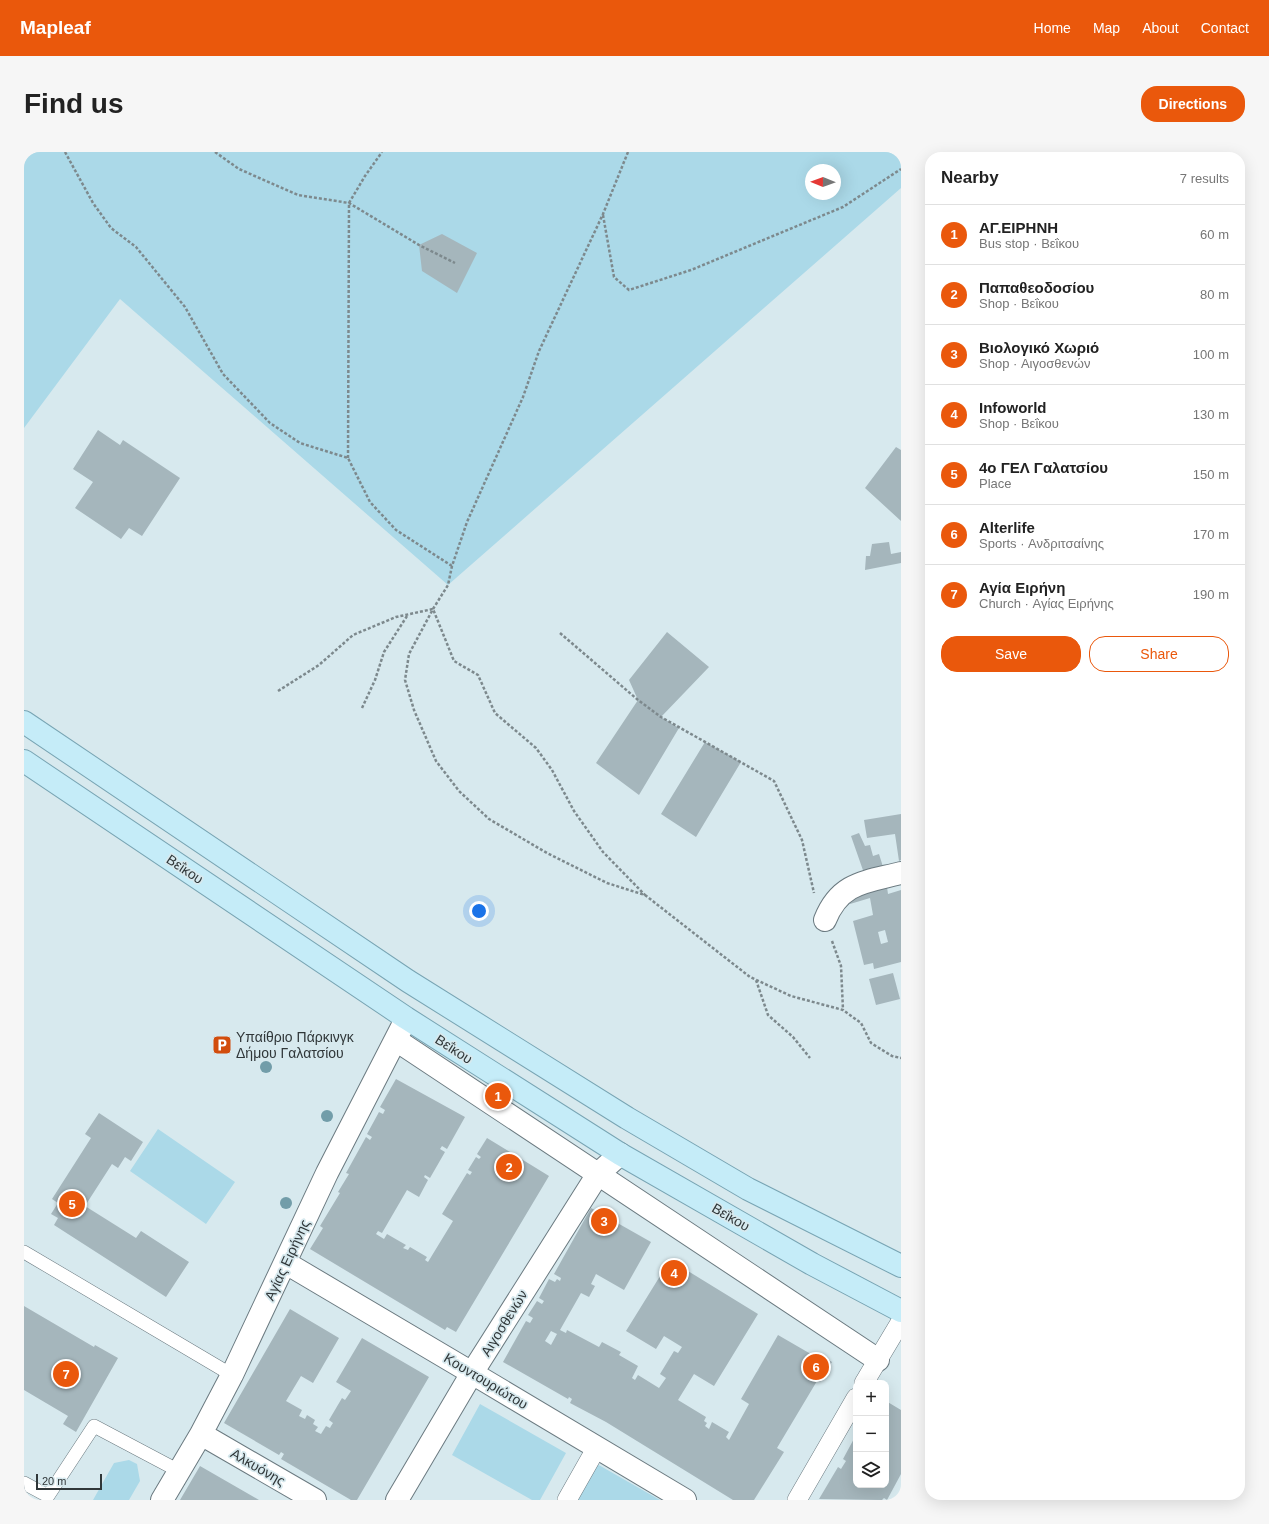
<!DOCTYPE html>
<meta charset="utf-8">
<style>
body{margin:0;font-family:Arial,sans-serif;background:#f6f6f6;color:#222}
.controls{position:absolute;right:12px;bottom:12px;display:grid;overflow:hidden;border-radius:8px;box-shadow:0 4px 16px #0002}
.controls button{width:36px;height:36px;display:grid;place-items:center;padding:0;border:0;border-bottom:1px solid #e0e0e0;background:#fff;color:#222;font:20px sans-serif}
.compass{position:absolute;left:781px;top:12px;width:36px;height:36px;border-radius:50%;background:#fff;box-shadow:0 4px 16px #0002;rotate:271deg}
.scale{position:absolute;left:12px;bottom:10px;width:66px;box-sizing:border-box;padding-left:4px;border:2px solid #303739;border-top:0;font-size:11px;line-height:14px;white-space:nowrap;color:#303739;-webkit-text-stroke:3px #d7e9ee;paint-order:stroke}
.you{position:absolute;left:455px;top:759px;width:14px;height:14px;margin:-10px;border:3px solid #fff;border-radius:50%;background:#1a73e8;box-shadow:0 0 0 6px #1a73e833}
.badge{display:grid;place-items:center;width:26px;height:26px;border-radius:50%;background:#ea580c;color:#fff;font-size:13px;font-weight:700}
.pin{position:absolute;translate:-50% -50%;border:2px solid #fff;box-shadow:0 1px 4px #0006}
.list{margin:0;padding:0;list-style:none}
h2{display:flex;justify-content:space-between;align-items:center;height:52px;margin:0;padding:0 16px;font-size:17px}
h2 small{font-size:13px;font-weight:400;color:#767676}
.list li{display:grid;grid-template-columns:26px 1fr auto;gap:12px;align-items:center;box-sizing:border-box;height:60px;padding:0 16px;border-top:1px solid #e0e0e0}
.list b{display:block;font-size:15px;white-space:nowrap}
.list p{margin:0;font-size:13px;white-space:nowrap;color:#767676}
.list em{font-size:13px;font-style:normal;color:#767676}
.actions{display:flex;gap:8px;padding:12px 16px}
.actions a{flex:1;padding:9px 0;border:1px solid #ea580c;border-radius:16px;text-align:center;font-size:14px;color:#ea580c}
.actions .main{background:#ea580c;color:#fff}
.icon{flex:none;width:22px;height:22px;fill:none;stroke:currentColor;stroke-width:2;stroke-linecap:round;stroke-linejoin:round}
.map{position:relative;flex:none;width:877px;height:1348px;overflow:hidden;border-radius:16px}
header{display:flex;align-items:center;gap:24px;box-sizing:border-box;height:56px;padding:0 20px;background:#ea580c;color:#fff}
header strong{font-size:19px}
nav{display:flex;gap:22px;margin-inline-start:auto;font-size:14px}
.intro{display:flex;align-items:center;justify-content:space-between;box-sizing:border-box;height:96px;padding:0 24px}
h1{margin:0;font-size:28px}
.button{padding:10px 18px;border-radius:16px;background:#ea580c;color:#fff;font-size:14px;font-weight:700}
main{display:flex;gap:24px;padding:0 24px}
aside{flex:1;background:#fff;border-radius:16px;box-shadow:0 4px 16px #0002}
.map>svg:first-child{display:block}
.green{fill:#abd9e8;fill-rule:evenodd}
.building{fill:#a5b6bc;fill-rule:evenodd}
.lines{fill:none;stroke-linecap:round;stroke-linejoin:round}
.service-casing{stroke:#6b7a80;stroke-width:14}
.pedestrian-casing{stroke:#6b7a80;stroke-width:20}
.minor-casing{stroke:#6b7a80;stroke-width:24}
.primary-casing{stroke:#78a4b3;stroke-width:24}
.path{stroke:#7d898d;stroke-width:2.5;stroke-dasharray:3 2;stroke-linecap:butt}
.service{stroke:#fff;stroke-width:13}
.pedestrian{stroke:#fff;stroke-width:19}
.minor{stroke:#fff;stroke-width:22}
.primary{stroke:#c5ecf8;stroke-width:22}
.tree{fill:#729da9}
.labels{text-anchor:middle;stroke-width:3.5;stroke-linejoin:round;paint-order:stroke}
.street-label{font-size:14px;fill:#303739;stroke:#d7e9ee}
.poi-label{font-size:14px;fill:#303739;stroke:#d7e9ee;text-anchor:start}
</style>
<header>
<strong>Mapleaf</strong>
<nav><a>Home</a><a>Map</a><a>About</a><a>Contact</a></nav>
</header>
<div class="intro"><h1>Find us</h1><a class="button">Directions</a></div>
<main>
<div class="map">
<svg width="877" height="1348" viewBox="0 0 877 1348">
<rect width="100%" height="100%" fill="#d7e9ee"/>
<path class="green" d="M0 0H877V36L424 433 96 147 0 276ZM787 18H811V42H787Z
M134 977 211 1030 182 1072 106 1019Z
M456 1252 542 1301 516 1348H508L428 1303Z
M105 1308 113 1312 116 1329 105 1348H69L90 1311Z
M573 1312 636 1348H552Z"/>
<path class="building" d="M418 82 453 101 433 141 398 119 395 93Z
M74 278 96 293 99 288 156 326 118 384 105 376 97 387 51 356 69 330 49 317Z
M872 295 877 298V369L841 336Z
M865 390 867 402 877 400V411L841 418 842 404H846L848 392Z
M643 480 685 515 637 565 655 576 615 643 572 611 614 548 605 528Z
M681 590 717 610 672 685 637 662Z
M877 662V708L875 709 871 682 843 686 840 668Z
M835 681 841 694 846 693 849 704 855 702 860 718 841 724 827 684Z
M863 735 864 742 877 738V810L850 817 849 811 840 813 829 769 849 763 846 746 826 752 823 743ZM861 778 864 790 857 792 854 780Z
M869 821 876 847 852 853 845 827Z
M372 927 441 965 423 997 418 994 416 997 421 1000 406 1026 401 1023 400 1025 404 1028 395 1045 383 1038 358 1081 354 1079 352 1082 360 1087 363 1082 382 1093 379 1096 384 1098 386 1095 403 1105 401 1108 404 1110 429 1069 418 1062 443 1021 446 1023 448 1020 444 1018 452 1005 455 1007 457 1005 453 1002 463 986 525 1024 432 1180 423 1175 421 1178 286 1097 299 1076 296 1074 316 1041 314 1040 325 1022 322 1021 342 985 346 988 348 985 343 982 355 960 359 962 361 958 356 955Z
M75 961 119 990 107 1009 101 1005 94 1016 88 1012 61 1054 112 1086 117 1079 165 1110 142 1145 30 1073 34 1066 27 1062 34 1051 28 1047 67 986 61 982Z
M567 1056 627 1090 600 1138 572 1122 567 1132 571 1134 565 1145 557 1141 536 1178 542 1181 543 1178 575 1195 578 1190 597 1200 595 1203 614 1214 608 1226 611 1228 614 1223 635 1236 642 1226 636 1222 650 1199 654 1201 658 1195 640 1184 632 1197 602 1179 646 1108 734 1162 690 1234 670 1222 654 1248 682 1265 680 1269 683 1271 681 1274 685 1277 688 1270 705 1280 702 1285 705 1288 725 1252 717 1247 754 1183 792 1205 794 1202 808 1210 796 1230 793 1229 753 1296 760 1300 730 1348H709L582 1270 546 1251 548 1247 545 1245 544 1247 479 1210 502 1169 506 1171 509 1166 504 1163 513 1149 518 1152 520 1149 515 1146 525 1127 531 1130 533 1127 536 1129 537 1126 530 1122ZM527 1179 533 1182 527 1193 521 1189Z
M0 1154 70 1195 71 1193 94 1206 52 1280 39 1272 44 1264 0 1238Z
M266 1157 315 1186 289 1231 277 1224 262 1249 278 1258 275 1264 281 1267 283 1263 291 1268 289 1272 294 1275 291 1279 297 1282 302 1274 306 1276 307 1274 309 1271 305 1268 318 1246 321 1248 327 1239 312 1230 338 1186 405 1225 333 1348H327L257 1307 260 1302 257 1300 255 1303 200 1271Z
M862 1249 877 1258V1322L863 1348 860 1346 858 1348 795 1347 814 1315 817 1317 822 1309 819 1307 832 1283V1333H862Z
M176 1314 235 1348H156Z"/>
<g class="lines">
<defs>
<path id="service" d="M0 1100 208 1223
M0 1331 24 1344 70 1274 155 1319"/>
<path id="pedestrian" d="M840 1231 877 1169
M543 1348 573 1295
M773 1348 832 1246"/>
<path id="minor" d="M801 768C816 730 842 730 877 721
M372 888 854 1208
M262 1111 448 1221 661 1348
M177 1282 291 1348
M138 1348 177 1282 208 1223 303 1021 378 875
M373 1348 448 1221 574 1022 596 1002"/>
<path id="primary" d="M0 570 384 829 603 966 724 1037 877 1114
M0 609 382 866 596 1002 788 1112 877 1159"/>
</defs>
<use href="#service" class="service-casing"/>
<use href="#pedestrian" class="pedestrian-casing"/>
<use href="#minor" class="minor-casing"/>
<use href="#primary" class="primary-casing"/>
<path class="path" d="M41 0 69 51 87 76 112 95 161 155 199 222 246 271 276 291 324 306 346 350 372 378 428 414
M191 0 215 17 274 43 325 51 395 93 431 111
M604 0 579 62 515 199 499 245 443 370 428 414 424 433 409 457 385 502 381 528 390 558 412 609 435 639 465 667 523 701 583 731 621 743 726 825 767 844 819 858 837 871 847 891 868 904 877 906
M579 63 590 125 605 138 667 118 819 55 877 17
M324 306 325 51 341 24 358 0
M536 481 614 548 637 565 750 629 778 688 790 741
M254 539 295 513 329 483 372 465 409 457 430 509 454 523 471 561 512 596 528 618 550 659 579 700 621 743
M338 556 351 528 360 500 383 464
M808 789 817 814 819 858
M732 828 744 863 769 885 786 906"/>
<use href="#service" class="service"/>
<use href="#pedestrian" class="pedestrian"/>
<use href="#minor" class="minor"/>
<use href="#primary" class="primary"/>
</g>
<g class="tree">
<circle cx="242" cy="915" r="6"/>
<circle cx="303" cy="964" r="6"/>
<circle cx="262" cy="1051" r="6"/>
</g>
<defs>
<symbol id="parking-square" viewBox="-11 -11 22 22"><rect x="-9" y="-9" width="18" height="18" rx="4" fill="#d24d0d" stroke="#d7e9ee"/><path d="M-3.5-5.5H1a3.5 3.5 0 0 1 0 7H-1V5.5H-3.5ZM-1-3.4V-.6H.8a1.4 1.4 0 0 0 0-2.8Z" fill="#fff"/></symbol>
</defs>
<g fill-rule="evenodd">
<use href="#parking-square" x="187" y="882" width="22" height="22"/>
</g>
<g class="labels">
<g class="street-label">
<text transform="translate(161 717) rotate(34)" y="5">Βεΐκου</text>
<text transform="translate(430 897) rotate(33)" y="5">Βεΐκου</text>
<text transform="translate(707 1065) rotate(30)" y="5">Βεΐκου</text>
<text transform="translate(263 1108) rotate(-65)" y="5">Αγίας Ειρήνης</text>
<text transform="translate(480 1171) rotate(-58)" y="5">Αιγοσθενών</text>
<text transform="translate(462 1229) rotate(31)" y="5">Κουντουριώτου</text>
<text transform="translate(234 1315) rotate(30)" y="5">Αλκυόνης</text>
</g>
<g class="poi-label">
<text x="212" y="890">Υπαίθριο Πάρκινγκ<tspan x="212" dy="16">Δήμου Γαλατσίου</tspan></text>
</g>
</g>
</svg>
<div class="controls">
<button>+</button>
<button>−</button>
<button><svg class="icon" aria-label="layers" viewBox="0 0 24 24"><path d="M12 4l9 5-9 5-9-5zM3 14l9 5 9-5"/></svg></button>
</div>
<svg class="compass" viewBox="-18 -18 36 36"><path d="M0-13l5 13h-10z" fill="#e53935"/><path d="M0 13l5-13h-10z" fill="#767676"/></svg>
<div class="scale">20 m</div>
<div class="you"></div>
<div class="pin badge" style="left:474px;top:944px">1</div>
<div class="pin badge" style="left:485px;top:1015px">2</div>
<div class="pin badge" style="left:580px;top:1069px">3</div>
<div class="pin badge" style="left:650px;top:1121px">4</div>
<div class="pin badge" style="left:48px;top:1052px">5</div>
<div class="pin badge" style="left:792px;top:1215px">6</div>
<div class="pin badge" style="left:42px;top:1222px">7</div>
</div>
<aside>
<h2>Nearby<small>7 results</small></h2>
<ul class="list">
<li><span class="badge">1</span><div><b>ΑΓ.ΕΙΡΗΝΗ</b><p>Bus stop · Βεΐκου</p></div><em>60 m</em></li>
<li><span class="badge">2</span><div><b>Παπαθεοδοσίου</b><p>Shop · Βεΐκου</p></div><em>80 m</em></li>
<li><span class="badge">3</span><div><b>Βιολογικό Χωριό</b><p>Shop · Αιγοσθενών</p></div><em>100 m</em></li>
<li><span class="badge">4</span><div><b>Infoworld</b><p>Shop · Βεΐκου</p></div><em>130 m</em></li>
<li><span class="badge">5</span><div><b>4ο ΓΕΛ Γαλατσίου</b><p>Place</p></div><em>150 m</em></li>
<li><span class="badge">6</span><div><b>Alterlife</b><p>Sports · Ανδριτσαίνης</p></div><em>170 m</em></li>
<li><span class="badge">7</span><div><b>Αγία Ειρήνη</b><p>Church · Αγίας Ειρήνης</p></div><em>190 m</em></li>
</ul>
<div class="actions"><a class="main">Save</a><a>Share</a></div>
</aside>
</main>
